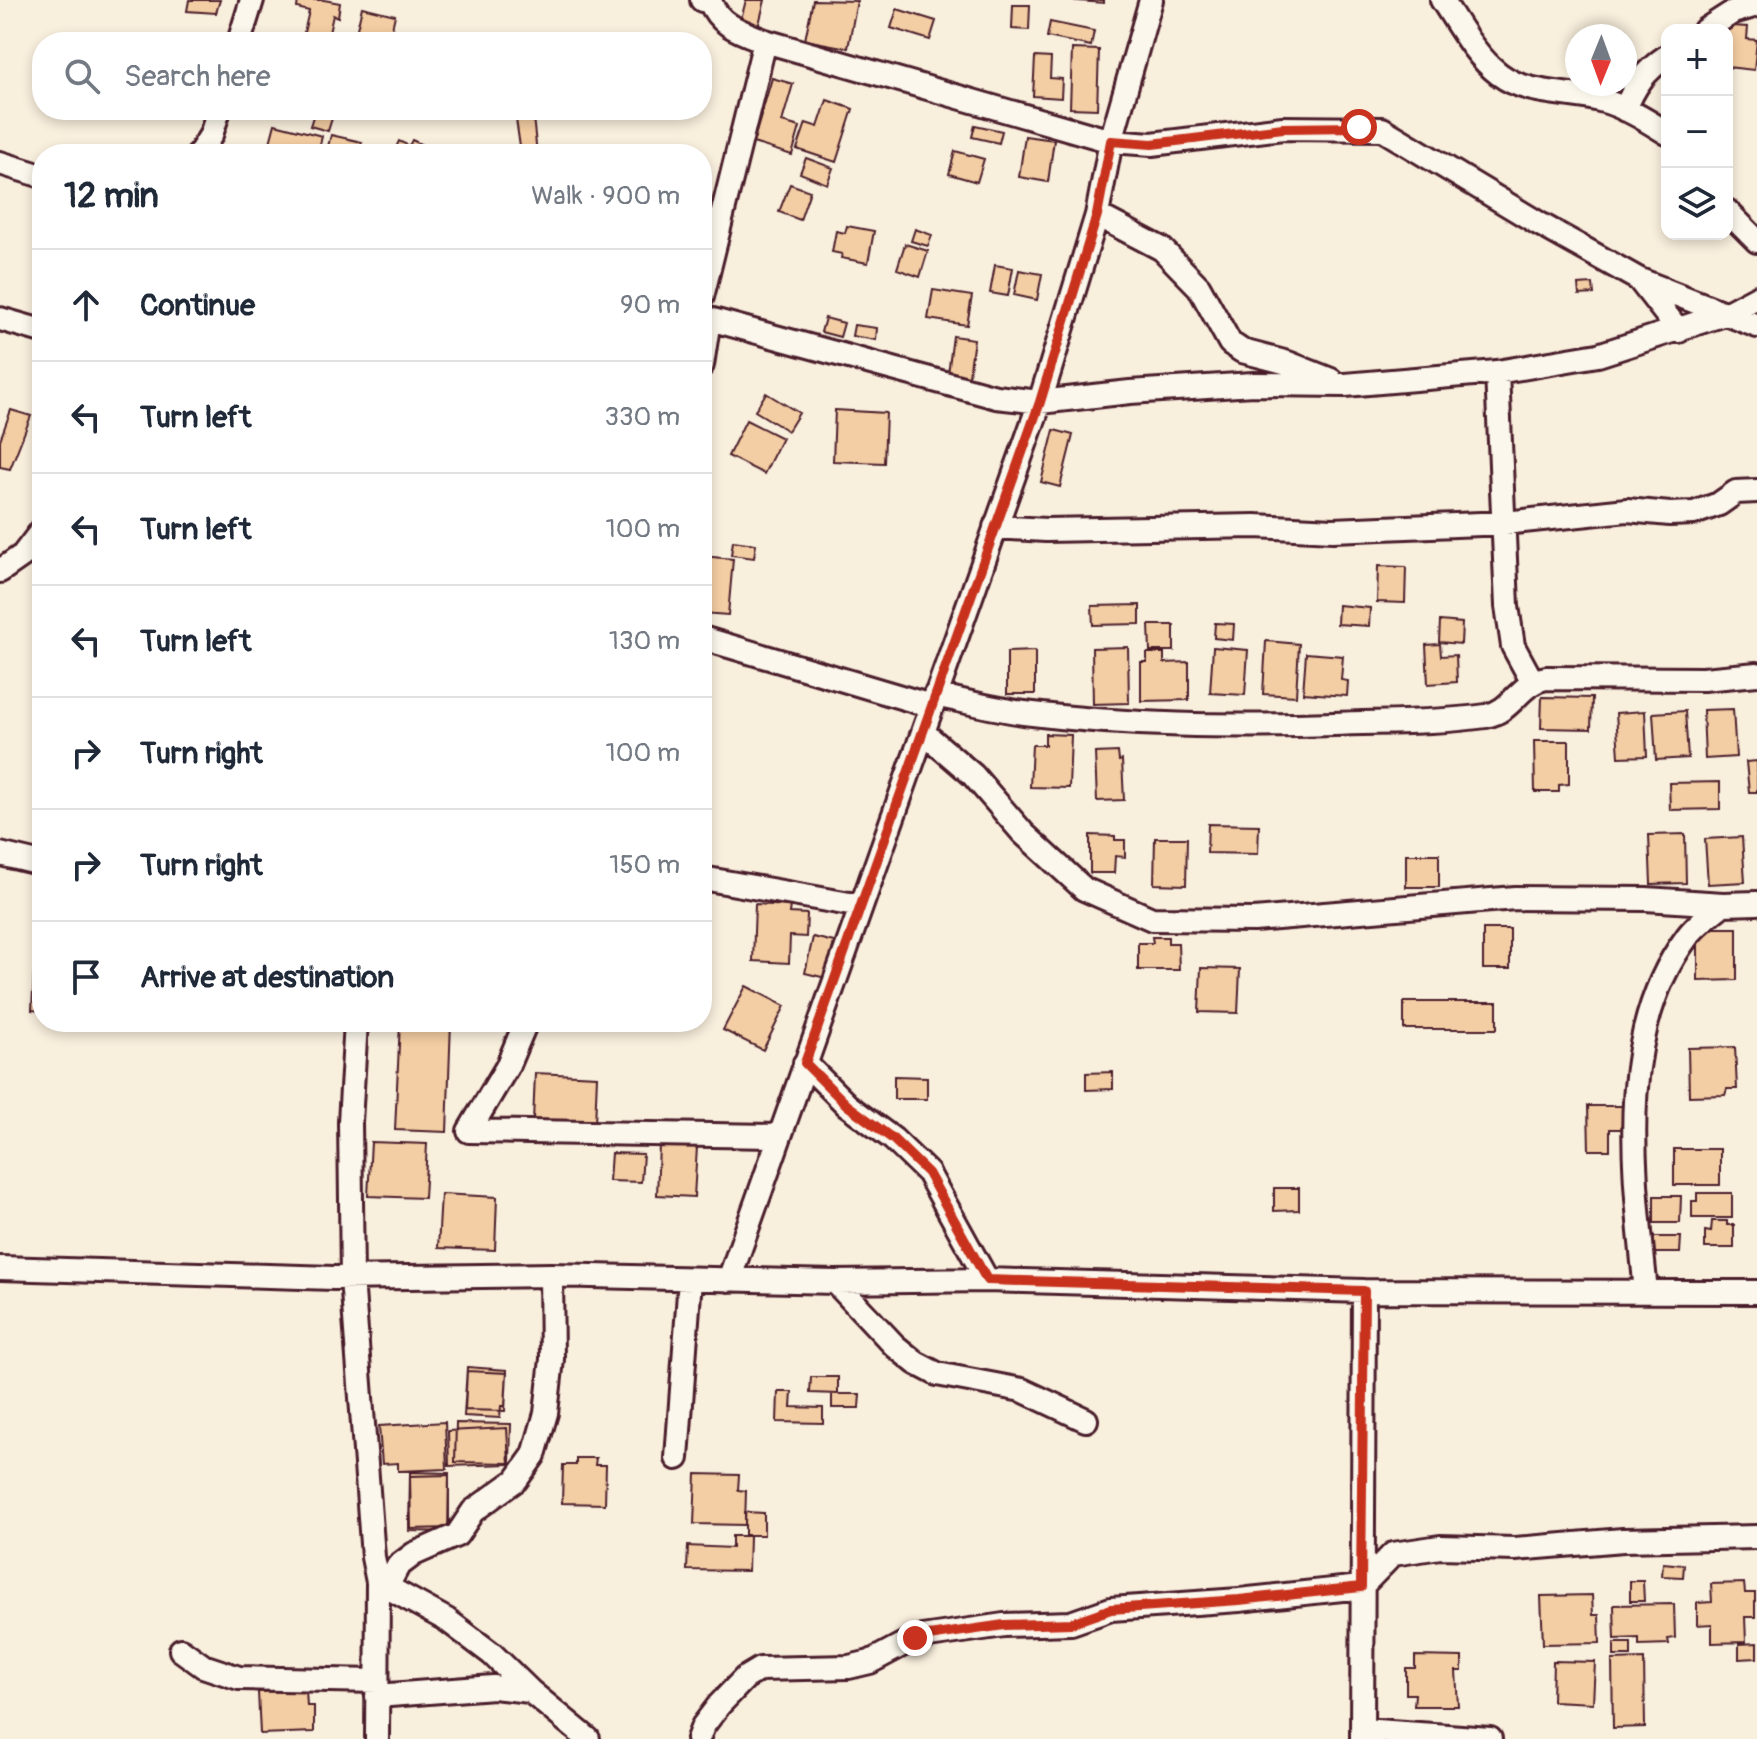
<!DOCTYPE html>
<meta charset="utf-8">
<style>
body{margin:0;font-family:Pangolin,sans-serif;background:#f2f2f3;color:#1f2937}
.controls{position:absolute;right:24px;top:24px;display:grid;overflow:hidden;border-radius:16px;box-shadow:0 4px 12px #0003}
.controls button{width:72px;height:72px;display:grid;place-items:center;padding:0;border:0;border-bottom:2px solid #e0e1e3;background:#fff;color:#1f2937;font:40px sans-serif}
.compass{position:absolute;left:1565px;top:24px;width:72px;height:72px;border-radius:50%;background:#fff;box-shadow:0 4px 12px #0003;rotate:181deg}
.stop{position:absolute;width:24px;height:24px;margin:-18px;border:6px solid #c8321e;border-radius:50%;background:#fff}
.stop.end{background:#c8321e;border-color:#fff;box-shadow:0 2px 8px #0008}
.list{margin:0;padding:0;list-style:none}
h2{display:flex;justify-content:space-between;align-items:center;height:104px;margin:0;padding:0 32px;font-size:34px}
h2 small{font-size:26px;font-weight:400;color:#747a83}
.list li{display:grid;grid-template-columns:52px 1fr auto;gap:24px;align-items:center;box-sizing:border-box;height:112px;padding:0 32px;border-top:2px solid #e0e1e3}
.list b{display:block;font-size:30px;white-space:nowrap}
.list em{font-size:26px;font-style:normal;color:#747a83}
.icon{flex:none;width:44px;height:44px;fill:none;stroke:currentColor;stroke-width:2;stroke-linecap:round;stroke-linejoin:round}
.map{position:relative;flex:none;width:1757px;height:1739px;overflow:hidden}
.search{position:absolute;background:#fff;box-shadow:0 4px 12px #0003;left:32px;top:32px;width:680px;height:88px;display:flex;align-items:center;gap:20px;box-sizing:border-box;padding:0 28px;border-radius:32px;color:#747a83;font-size:30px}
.panel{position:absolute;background:#fff;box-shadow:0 4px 12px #0003;left:32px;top:144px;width:680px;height:888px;border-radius:32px}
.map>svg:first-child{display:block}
.building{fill:#f3cda3;stroke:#4a1f2b;stroke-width:2}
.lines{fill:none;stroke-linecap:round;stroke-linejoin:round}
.minor-casing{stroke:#4a1f2b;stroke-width:28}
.minor{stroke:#fbf7ec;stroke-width:22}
.route{stroke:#c8321e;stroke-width:10}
</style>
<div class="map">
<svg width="1757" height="1739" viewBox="0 0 1757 1739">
<rect width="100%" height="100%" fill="#f9efdd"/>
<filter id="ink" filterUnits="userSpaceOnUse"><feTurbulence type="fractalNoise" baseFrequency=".0125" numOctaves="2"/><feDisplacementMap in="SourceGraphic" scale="16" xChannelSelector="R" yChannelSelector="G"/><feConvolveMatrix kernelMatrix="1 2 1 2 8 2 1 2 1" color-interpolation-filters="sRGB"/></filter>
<g filter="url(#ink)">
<path class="building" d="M189 0H220L216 13 187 11Z
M298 0H324L340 3 338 17 333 15 327 42H295L296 39 302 41 309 11 297 8Z
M746 0H765L757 32 739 27Z
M813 0 857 1 848 48 805 40Z
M1065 0H1104V3Z
M1013 5H1030L1029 30 1012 29Z
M362 7 395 15 389 42H354Z
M897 9 936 21 930 40 891 28Z
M1050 22 1094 31 1091 46 1047 37Z
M1733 23V26L1748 27 1747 39 1757 40 1754 70 1727 67V30H1717Z
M1072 49 1099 50 1097 109 1070 108Z
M1035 57 1051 58 1050 78 1062 79 1061 98 1033 96Z
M772 78 793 84 782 122 800 127 792 155 753 143Z
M827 100 853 109 836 162 797 149 806 123 818 127Z
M315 110 334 112 328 131 310 126Z
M533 117 537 154H521L516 119Z
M275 124 322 136 318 153 289 145 287 154H267Z
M975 125 1002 131 999 143 972 137Z
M331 135 362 142 359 154H326Z
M1025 136 1054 140 1048 182 1019 177Z
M412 140 429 148 426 154H393L399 141 409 146Z
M955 151 984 159 977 182 949 174Z
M806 158 833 168 827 184 800 173Z
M790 184 810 191 800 220 779 212Z
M847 226 874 231 868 263 841 258 842 254 832 252 836 231 845 233Z
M915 229 932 235 928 246 911 241Z
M905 244 928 251 920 277 897 269Z
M995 265 1013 268 1008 296 990 293Z
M1019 270 1042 274 1037 300 1014 295Z
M1593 284 1594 294 1579 295 1578 285Z
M933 290 972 296 967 325 928 319Z
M825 318 844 323 840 337 821 332Z
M854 325 877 328 876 340 852 336Z
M953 336 974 339 969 376 948 374Z
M766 393 799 413 788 431 755 411Z
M11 410 31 416 10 469 0 467V440Z
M835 410 886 413 884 463 833 461Z
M746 420 782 438 764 474 728 456Z
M1054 430 1073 435 1060 487 1041 482Z
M733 541 756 544 754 558 731 555Z
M702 556 733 559 728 615 702 613Z
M1378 566 1406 567 1405 603 1377 602Z
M1140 605V624L1093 625 1092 606Z
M1338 605 1370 608 1369 626 1337 624Z
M1440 621 1462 623 1461 644 1439 642Z
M1215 623 1234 624 1233 640 1214 638Z
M1149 625H1174V651H1150Z
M1266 641 1299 644 1296 696 1263 694Z
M1440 644 1441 656 1456 655 1457 682 1428 684 1426 645Z
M1128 647 1129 703 1093 704 1092 648Z
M1213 647 1248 650 1245 695 1210 693Z
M1035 651V694H1007V652Z
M1147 653H1164V663L1189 662V700L1141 701V662H1147Z
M1306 653 1343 656 1341 680 1348 681 1347 696 1303 693Z
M1542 697 1592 698 1591 729 1541 728Z
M36 708 42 709V722L35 721Z
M1733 709 1736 757 1705 759 1703 710Z
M1645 711 1647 756 1619 757 1616 713Z
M1685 711 1688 758 1656 760 1653 713Z
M1045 734 1071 735 1069 788 1030 787 1032 745H1045Z
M1534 741H1569V784L1559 785V792H1535Z
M1118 752 1119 761 1122 760 1124 800 1097 801 1095 753Z
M1757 761V792H1749L1746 762Z
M1720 782V809L1670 810 1669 783Z
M1208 824 1259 825 1258 854 1207 853Z
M1685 834 1686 883 1651 884 1649 835Z
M1090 835 1115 836V840H1125V857L1115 856 1114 873H1090Z
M1742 837 1745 882 1708 884 1705 839Z
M1155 838H1187L1186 885 1154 884Z
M1406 854H1439V887H1406Z
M755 904 790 906 789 913 807 914 806 937 790 936 789 963 753 961Z
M1698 928H1737V980L1698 981Z
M1483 929H1510V969H1483Z
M813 937 834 942 826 978 805 973Z
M1152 937H1168V943H1178L1179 970H1138V943H1153Z
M1201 968 1240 969 1238 1013 1199 1012Z
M34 971H42V1011L32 1010Z
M746 986 785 1006 763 1050 723 1030Z
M1404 1002H1497V1029H1404Z
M400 1022H451L447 1132 395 1130Z
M1735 1047 1737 1089H1727L1725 1095 1689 1096 1688 1048Z
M1113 1072V1089L1086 1090V1073Z
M535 1073 597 1076 595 1125 533 1122Z
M894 1076 927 1077V1099H894Z
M1588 1106H1626V1129H1610V1150H1589Z
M371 1142 427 1144 424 1198 368 1196Z
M659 1145 697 1147 694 1197 657 1195Z
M1674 1149H1720V1185H1674Z
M611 1153 643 1154 641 1182 609 1181Z
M1274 1188H1299V1210L1274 1211Z
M1697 1193H1732V1218H1692V1201H1697Z
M441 1194 497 1197 495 1250 438 1248Z
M1654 1196H1681L1680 1223H1654Z
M1712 1221H1727V1225H1734V1248H1705V1231L1711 1232Z
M1654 1237H1681L1680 1253H1653Z
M467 1367 507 1370 505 1406H501L500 1418 464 1416Z
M467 1371 507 1373 505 1411 465 1410Z
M811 1377H838V1394L810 1393Z
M778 1392H792L791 1407 823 1408V1423L777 1422Z
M832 1394H860L859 1408H832Z
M445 1422 447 1469 398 1471V1463L382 1464 379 1426Z
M456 1423 511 1424 510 1463 455 1462Z
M507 1428 509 1464 449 1466 448 1431Z
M576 1458H596L595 1465H606L605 1504 562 1503 563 1465H576Z
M410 1472 449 1473 448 1532 409 1531Z
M696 1474 739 1475 738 1490 746 1491 745 1525 694 1524Z
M449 1475V1528L411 1529 410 1476Z
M745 1512 764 1513V1535H745Z
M732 1536H749L748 1571 687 1570 688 1546 732 1548Z
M1663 1563 1684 1565 1683 1577 1662 1576Z
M1630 1581H1643L1644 1601H1630Z
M1744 1583 1745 1593H1755V1617H1745L1746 1642 1712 1643V1624L1697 1625V1603L1712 1602 1711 1584Z
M1592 1595 1593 1615H1599L1600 1643 1543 1644 1541 1596Z
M1674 1604 1675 1638 1668 1639 1669 1644 1639 1645V1638L1615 1639 1614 1605Z
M1614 1643H1631V1656H1614Z
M1757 1643V1658L1739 1659V1644Z
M1415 1656 1462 1657V1671H1456L1458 1706H1414L1415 1694H1406V1668H1415Z
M1644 1659 1645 1727 1613 1728 1612 1660Z
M1553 1661 1595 1662 1593 1703 1552 1701Z
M306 1690 307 1706H314V1732L260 1734 258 1692Z"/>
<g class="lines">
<defs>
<path id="minor" d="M702 0 710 1C719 26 742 32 765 41L1111 141 1152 144 1283 128 1382 129 1538 223 1640 280 1757 326
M1442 0C1458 24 1475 56 1499 74 1528 96 1566 91 1600 100 1624 106 1646 120 1667 133
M1705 30 1733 12 1757 5
M239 42 252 0
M1625 110C1634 86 1645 71 1667 56
M199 154 211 135 219 110
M0 163 42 176
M1727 211 1757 241
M1097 215 1162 249 1199 287 1230 343 1242 351 1288 363 1331 380
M1640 281 1679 331
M702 297 765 41
M702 317 996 397 1040 402 1130 392 1253 384 1345 385 1497 372 1598 355 1725 314 1757 297
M0 319 42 331
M702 365 709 319
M1497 372 1507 606 1513 646 1532 681
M995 527 1046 530 1255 526 1333 530 1505 523 1627 510 1670 514 1694 513 1719 504 1736 492 1757 491
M0 571 23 555 42 530
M702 638 931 706
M935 695C964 701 994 709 1024 713 1128 726 1230 727 1334 724 1384 722 1436 723 1486 716 1513 711 1519 683 1546 678L1703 679 1757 674
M924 733 973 775 1023 833 1084 889 1152 919 1254 920 1515 898 1646 899 1723 904 1757 903
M0 854 42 864
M702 878 861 906
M356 1022 350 1122 352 1278 373 1557 378 1582 377 1739
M526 1022 507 1067 469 1131 780 1136
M805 1063 847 1105 893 1139 928 1173 987 1280
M0 1268 334 1278 551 1275 835 1282 987 1280 1364 1291 1757 1292
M729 1280 1040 402 1097 215 1111 141 1151 0
M835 1282 895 1346 916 1363 937 1374 1022 1390 1086 1420
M1646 1292C1635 1178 1613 1036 1687 937 1696 924 1711 914 1723 904
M677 1458 690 1279
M378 1582 447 1620 492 1654 530 1691 588 1739
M387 1587 398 1566 414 1554 457 1535 473 1511 516 1480 534 1455 546 1413 552 1359 551 1275
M181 1650 203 1666 239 1678 377 1681
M377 1696 493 1687 530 1691
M1362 1730 1490 1739
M698 1739 703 1726 719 1705 745 1678 760 1669 849 1667 870 1662 915 1638 1004 1625 1071 1623 1111 1609 1239 1600 1361 1587 1393 1554 1440 1547 1515 1549 1623 1540 1757 1537
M1362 1739 1364 1291"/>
</defs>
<use href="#minor" class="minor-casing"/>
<use href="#minor" class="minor"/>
</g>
</g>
<g class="lines" filter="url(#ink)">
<path class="route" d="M915 1638 1004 1625 1071 1623 1111 1609 1239 1600 1361 1587 1364 1291 987 1280 928 1173 893 1139 847 1105 805 1063 1040 402 1097 215 1111 141 1152 144 1283 128 1359 127"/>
</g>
</svg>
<div class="controls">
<button>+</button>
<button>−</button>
<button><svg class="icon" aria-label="layers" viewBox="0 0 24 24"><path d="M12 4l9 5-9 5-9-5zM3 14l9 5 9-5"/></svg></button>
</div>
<svg class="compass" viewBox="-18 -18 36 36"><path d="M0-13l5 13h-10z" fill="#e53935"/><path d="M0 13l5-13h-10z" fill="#747a83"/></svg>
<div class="stop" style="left:1359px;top:127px"></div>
<div class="stop end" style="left:915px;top:1638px"></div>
<div class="search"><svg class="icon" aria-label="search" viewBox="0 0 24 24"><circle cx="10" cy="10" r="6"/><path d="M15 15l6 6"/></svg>Search here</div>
<section class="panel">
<h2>12 min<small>Walk · 900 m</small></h2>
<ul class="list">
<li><svg class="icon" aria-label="ahead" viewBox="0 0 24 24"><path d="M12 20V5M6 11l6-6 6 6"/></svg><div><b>Continue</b></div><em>90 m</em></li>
<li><svg class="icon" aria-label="left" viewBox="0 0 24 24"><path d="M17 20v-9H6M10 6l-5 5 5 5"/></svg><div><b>Turn left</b></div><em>330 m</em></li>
<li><svg class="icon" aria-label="left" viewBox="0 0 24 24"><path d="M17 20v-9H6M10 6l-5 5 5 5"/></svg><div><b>Turn left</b></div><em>100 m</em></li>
<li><svg class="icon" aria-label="left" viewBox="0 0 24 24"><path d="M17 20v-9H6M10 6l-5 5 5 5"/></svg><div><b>Turn left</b></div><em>130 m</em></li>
<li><svg class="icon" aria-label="right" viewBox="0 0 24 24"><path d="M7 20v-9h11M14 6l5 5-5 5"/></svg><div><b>Turn right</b></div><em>100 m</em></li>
<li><svg class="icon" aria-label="right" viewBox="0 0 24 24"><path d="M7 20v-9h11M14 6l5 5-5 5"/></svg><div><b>Turn right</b></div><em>150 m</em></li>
<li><svg class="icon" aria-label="arrive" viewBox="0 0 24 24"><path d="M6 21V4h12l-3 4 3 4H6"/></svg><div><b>Arrive at destination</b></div></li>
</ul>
</section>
</div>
